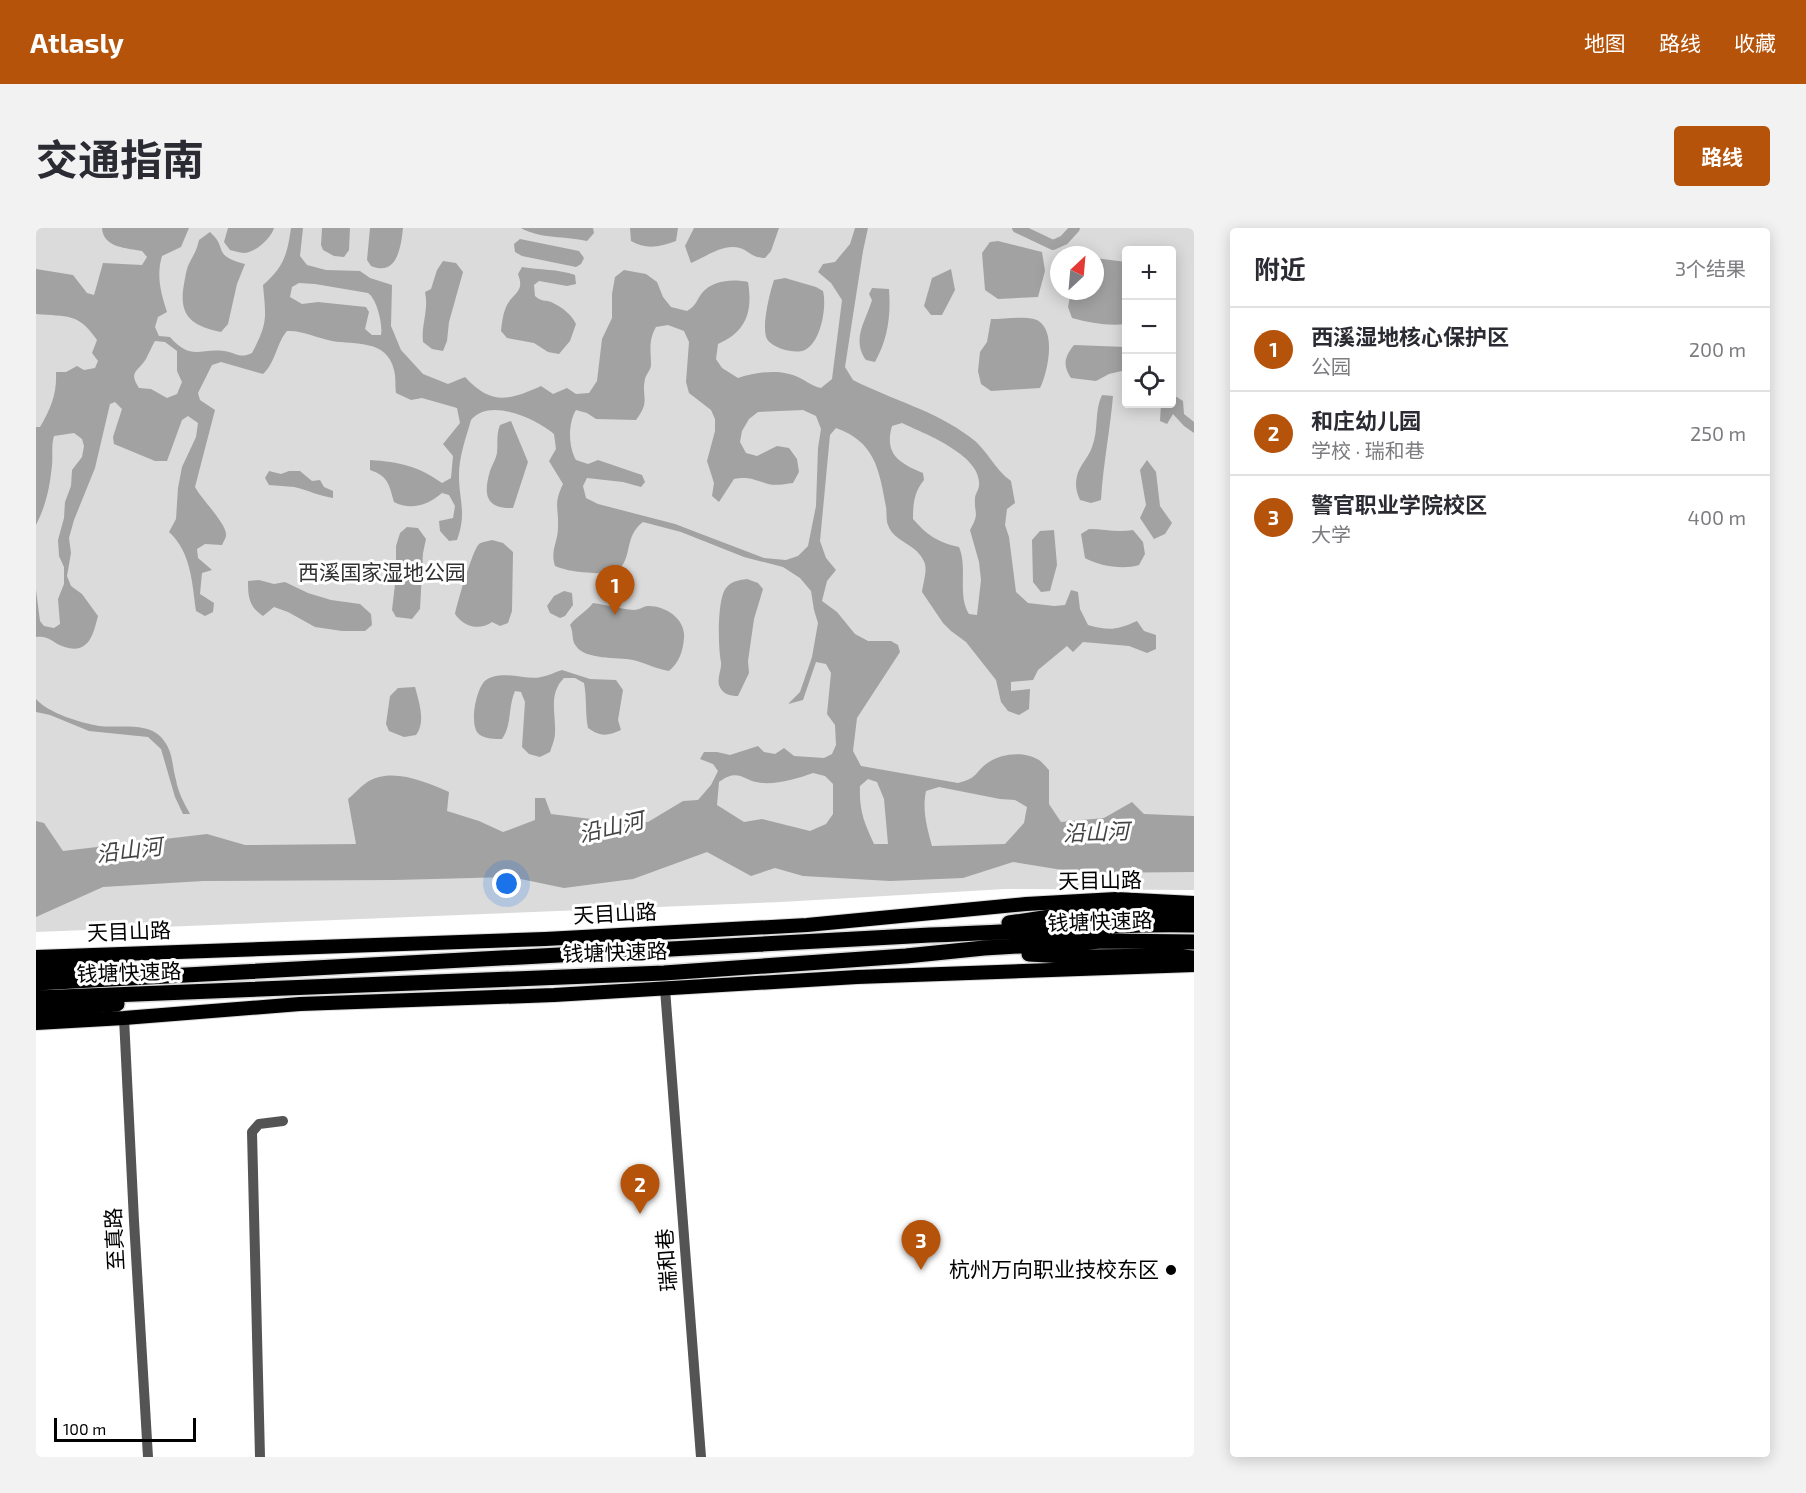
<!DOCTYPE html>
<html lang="zh">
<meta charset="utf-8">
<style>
body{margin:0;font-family:"Exo 2","Noto Sans SC",sans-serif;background:#f2f2f3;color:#2b2b33}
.controls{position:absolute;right:18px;top:18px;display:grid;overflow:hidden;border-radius:6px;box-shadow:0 3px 15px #0003}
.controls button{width:54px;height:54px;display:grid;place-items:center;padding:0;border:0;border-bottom:2px solid #e1e1e2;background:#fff;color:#2b2b33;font:30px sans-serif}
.compass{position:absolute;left:1014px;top:18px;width:54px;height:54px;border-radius:50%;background:#fff;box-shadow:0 3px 15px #0003;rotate:26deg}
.scale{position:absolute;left:18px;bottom:15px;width:142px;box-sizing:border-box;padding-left:6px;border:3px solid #000;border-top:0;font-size:16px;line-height:21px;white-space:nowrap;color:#000;-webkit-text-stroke:4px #fff;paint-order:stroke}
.you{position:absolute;left:471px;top:656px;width:21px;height:21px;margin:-15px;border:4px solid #fff;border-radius:50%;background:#1a73e8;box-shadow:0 0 0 9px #1a73e833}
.badge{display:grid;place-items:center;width:39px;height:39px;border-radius:50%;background:#b45309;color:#fff;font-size:20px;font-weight:700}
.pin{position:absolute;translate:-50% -50px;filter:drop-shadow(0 2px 3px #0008)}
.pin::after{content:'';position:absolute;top:32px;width:21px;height:18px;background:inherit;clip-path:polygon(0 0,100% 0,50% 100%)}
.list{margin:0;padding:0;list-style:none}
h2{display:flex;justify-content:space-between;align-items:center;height:78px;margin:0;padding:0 24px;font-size:26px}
h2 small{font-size:20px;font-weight:400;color:#7c7c81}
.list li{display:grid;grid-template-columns:39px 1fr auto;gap:18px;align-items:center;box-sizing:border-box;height:84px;padding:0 24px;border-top:2px solid #e1e1e2}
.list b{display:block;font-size:22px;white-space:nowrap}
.list p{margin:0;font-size:20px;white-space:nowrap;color:#7c7c81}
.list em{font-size:20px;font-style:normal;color:#7c7c81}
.icon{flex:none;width:33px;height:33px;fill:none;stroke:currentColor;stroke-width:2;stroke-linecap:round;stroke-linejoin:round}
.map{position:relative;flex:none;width:1158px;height:1229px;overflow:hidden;border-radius:6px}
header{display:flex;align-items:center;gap:36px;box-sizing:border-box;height:84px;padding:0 30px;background:#b45309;color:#fff}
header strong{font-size:28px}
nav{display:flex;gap:33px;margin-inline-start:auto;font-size:21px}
.intro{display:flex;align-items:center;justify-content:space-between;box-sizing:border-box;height:144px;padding:0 36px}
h1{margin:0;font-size:42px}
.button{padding:15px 27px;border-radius:6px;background:#b45309;color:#fff;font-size:21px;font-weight:700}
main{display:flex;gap:36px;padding:0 36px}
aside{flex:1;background:#fff;border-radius:6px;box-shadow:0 3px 15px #0003}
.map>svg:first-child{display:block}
.green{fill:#dbdbdb;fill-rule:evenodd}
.water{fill:#a2a2a2;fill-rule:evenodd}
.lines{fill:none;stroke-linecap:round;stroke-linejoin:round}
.canal{stroke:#a2a2a2;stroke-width:10}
.major-casing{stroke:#dbdbdb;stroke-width:16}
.highway-casing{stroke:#dbdbdb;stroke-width:18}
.minor{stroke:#545454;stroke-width:10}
.major{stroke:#000;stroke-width:14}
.highway{stroke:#000;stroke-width:15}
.poi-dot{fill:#000;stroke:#fff;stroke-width:2}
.labels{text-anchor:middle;stroke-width:6;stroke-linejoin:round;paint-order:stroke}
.park-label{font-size:21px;fill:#323232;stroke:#fff}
.street-label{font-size:21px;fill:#000;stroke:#fff}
.poi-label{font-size:21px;fill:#000;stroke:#fff;text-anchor:end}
.water-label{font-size:22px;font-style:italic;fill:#434343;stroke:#fff}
</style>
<header>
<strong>Atlasly</strong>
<nav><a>地图</a><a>路线</a><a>收藏</a></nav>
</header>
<div class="intro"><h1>交通指南</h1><a class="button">路线</a></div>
<main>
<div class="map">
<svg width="1158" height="1229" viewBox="0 0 1158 1229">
<rect width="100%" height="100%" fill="#fff"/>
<path class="green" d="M0 0H1158V662L969 661 745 674 0 704ZM1090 22H1136V176H1090ZM1023 27H1059V63H1023Z"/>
<path class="water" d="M66 0H153L145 19 126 28C120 48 125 65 131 84L122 89 119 99 123 108 134 109C155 133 163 120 188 123 201 125 203 131 216 125 232 95 230 90 227 57 248 39 251 27 255 0H267L264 28 271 37 290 42 324 43 334 50 356 57 355 98 365 122 387 146 412 156 429 149C455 177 472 173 505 158L517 166 531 160 540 166 553 165 561 153 566 111 576 90V66L579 49 588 42 610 46 621 54 627 69 635 79 651 83C660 78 660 73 666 65 677 52 697 51 712 54 717 84 710 104 682 116L680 131 686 140 702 150C721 144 745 140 764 150 772 154 776 158 785 160L796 151 806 72 795 55 782 44 787 36 799 34 814 16 819 0H832L827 23 809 139 817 152C856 172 898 182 934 209 951 221 958 241 975 253L979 275 971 281 969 297 973 309 980 364 992 375 1018 378 1029 377 1035 362 1042 364 1044 381 1052 397C1073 403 1081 402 1101 393L1108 403 1120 407V421L1111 425 1093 418 1047 414 1037 424 1031 418 1002 442 997 452 975 454V463L994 461 993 481 983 487 972 483 965 474 960 452 930 414 915 403 907 395 886 364C887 356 891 344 889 336 882 315 858 315 852 297 850 292 851 285 850 279 843 241 839 214 800 200L794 207 784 313 790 330 800 342 791 353 786 373 801 384 819 406 832 413H855L862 417 864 424 821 490 817 523 825 538 922 555C943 550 938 544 953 534 966 525 989 523 1003 532 1006 534 1010 539 1013 542V576L1025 594 1068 590 1096 574 1108 586 1158 588V644L1045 645 977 634 927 650 854 653 767 648 739 640 715 648 671 624 597 651 528 660 475 649 358 652 167 653 67 659 0 689V593L8 595 27 623 171 606 209 617 320 616 312 571C318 566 324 559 330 555 354 538 390 554 413 564L411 583 443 593 467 604 499 592V570H509L515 586 571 593 612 594 647 573 662 572 675 557 682 543 677 536 664 531 668 524H681L694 527 722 518 728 524 739 526 748 520 758 528 788 530 796 526 800 517 799 497 791 486 795 445 790 436 780 434 767 472 752 476 764 464 776 429 782 395 778 382 775 363 764 350 747 339 708 329 645 304 607 294C581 313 606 349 557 345 543 344 531 343 519 338 514 321 522 315 522 299 523 279 517 277 527 256L513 233 520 221 518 206C500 191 454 169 435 192 430 210 423 228 423 247 423 273 431 285 421 312L413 313 404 303 403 293 417 290 419 278 413 267 406 265C392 277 375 283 358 274 353 256 352 248 334 242V232C364 234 382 238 406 255L415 250 417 228 407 216 424 195 421 180 386 170 375 172 360 165C359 157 360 149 358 142 351 111 319 117 296 113 281 110 266 102 251 103 240 116 240 134 227 146L185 134 176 137 162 165 164 172 179 182 159 259C166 272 192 297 190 308 189 312 187 314 186 317L169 316 161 321 162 330 176 342 166 345 164 366 178 375 177 384 169 388 160 383C156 354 155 324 133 304L140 291 142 260 146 239 160 209 162 195 152 188 146 192 131 233H119L78 216 77 209 86 181 79 174 74 176 59 240 38 292 33 310 35 325 31 348 35 358 46 366 62 388C57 408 52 428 26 418 16 414 12 407 0 409V362L4 393 8 398 18 400 24 396 22 371 28 356V339L23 328 22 312 28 290 29 274 35 258 36 242 46 229 48 218 46 211 38 205 18 208C15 218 17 227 16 237 14 258 10 278 0 297V199H4C15 180 21 166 20 144H30L41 138 48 142 59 140 62 133 56 125 61 112C42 84 31 89 0 86V41L37 47 51 65 58 67 67 35 106 37 111 29 106 23C91 20 67 20 66 0ZM263 55 279 56 332 65C341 71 347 97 345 107H336L329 101 333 84 330 79 282 74 266 76 254 69 256 59ZM632 97 648 103 653 114 650 154 653 165 675 182 679 191V203L671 233 678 255 676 268 683 274 698 251C713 248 719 252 732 256 740 258 749 256 757 255L763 244 761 231 753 220 741 218 721 228 710 225 704 214 706 203 713 191 722 184 767 182 780 188 785 201 782 220 780 278 772 318 762 328 750 332 728 330 639 296 562 276 550 270 547 258 551 250 587 254 605 259 609 254 606 247 562 232 552 236 540 232C532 218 532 195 540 182L551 185 560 191 600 192C615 172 605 170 609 151 610 146 615 142 615 137 615 123 612 113 620 99ZM119 113 129 114 141 123V143L146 154 141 166 131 170 115 161 103 160C92 143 102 144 110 131 113 125 116 118 119 113ZM866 195C887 205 946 227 943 257 943 262 939 266 939 270 938 287 944 284 934 302L943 334 945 352 941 387 933 386C921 367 932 340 923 319 902 315 890 306 877 291 877 276 878 264 888 252L887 245C863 235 848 226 856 198ZM777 545 789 548 797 556V586L790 596 774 603 726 591 708 594 681 577 683 554C704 539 707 554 726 555 744 556 760 551 777 545ZM832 551 841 554 848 571 852 616H838C828 594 823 583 824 558ZM903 559 964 571 979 572 991 579 988 595 969 616 896 618C891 600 886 582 890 563Z
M192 0H238C235 10 220 24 209 25 205 25 199 23 194 22L188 14Z
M286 0H314L313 22 308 29 298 28 287 22 285 17Z
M334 0H367C365 19 361 49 335 38L331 32Z
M485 0H557L558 5 551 13C530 8 504 11 485 0Z
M594 0H642L640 13C624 19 610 22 595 13Z
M658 0H743L735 23 729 30C714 29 715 24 704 20 687 15 670 29 655 35L649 18Z
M174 4C193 21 175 27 209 36L201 56 192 96 185 104C156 98 142 88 148 56 149 51 150 43 152 38 157 27 160 25 163 12Z
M484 11 543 23 548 30 545 36 540 39 486 28 479 24 478 16Z
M962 13 1006 24 1009 43 1002 69 962 71 949 62 946 25 954 14Z
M1059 30 1090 34V96C1072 98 1054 95 1036 90L1032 79 1035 63H1059Z
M407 33 420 35 427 44 413 94 411 113 407 123 396 121 387 114C385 97 393 82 389 64L395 61 401 42Z
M486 39C504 42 522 41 539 47L540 56 531 58 503 53 498 57 499 68C507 75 510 71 517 75 526 79 536 87 540 96L534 113 523 126 512 124 498 115 471 110 465 103C466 94 467 85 471 77 478 64 489 64 482 46Z
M915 41 919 62 906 87H895L888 78 896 50Z
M749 50 780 59 787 63C791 79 785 114 769 122 762 125 753 123 746 121 741 119 734 116 731 111 725 99 734 64 738 52Z
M836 60 853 61C855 87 852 111 839 134L830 132C815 111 830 93 836 72L833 66Z
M955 91C968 91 986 88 998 91 1022 98 1012 144 1004 160L955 163 945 156 942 143 944 124 951 114Z
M1038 117 1090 119V142L1073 146 1060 153 1035 150C1026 137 1029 128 1038 117Z
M1136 166 1147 173 1148 186 1158 194V205L1148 198 1137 186 1131 196 1124 193 1125 176H1136Z
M1066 167 1077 168C1074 203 1067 237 1065 272L1055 275 1044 272C1040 263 1039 257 1041 248 1043 238 1053 229 1056 219 1063 202 1058 183 1066 167Z
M475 193 492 234 477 280C450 281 447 267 454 243 456 237 460 231 461 225 462 215 460 207 464 197Z
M1111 232 1120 244 1124 278 1136 295 1129 306 1118 311 1104 290 1110 277 1104 242Z
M233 243 245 246 253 243H264L276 253 284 252 288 259 297 263V270C283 268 272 262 258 259 250 258 241 258 233 257L229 250Z
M371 299 382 300 390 311 387 325 384 381 376 391 360 389 356 382 360 348V318L364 305Z
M1053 301C1068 301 1082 305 1097 302L1107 314 1109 326 1103 337C1087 342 1063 338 1049 330L1045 306Z
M1018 302 1021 337 1014 363 1005 364 997 354 996 312 1004 303Z
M456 312 467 315 477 324 476 383 472 395 464 398 456 394C443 403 428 399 419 386 421 375 437 321 443 316 446 314 452 313 456 312Z
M711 351 722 355 727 361 718 391 712 433 713 445 702 468C694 468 686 466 683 457 681 449 686 441 685 434 682 420 681 371 690 360 695 353 704 352 711 351Z
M223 352 238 356 249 354 272 365 295 372 324 376 335 386 336 397 329 403H306L279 399 252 384 238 379 227 388C213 379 212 369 212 353Z
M528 363 536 365 537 377 529 388 524 390 514 385 511 378 518 368Z
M557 375C570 377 584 381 598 382 603 382 606 379 611 378 629 377 650 391 648 410 647 423 643 435 633 443 620 441 610 435 597 432 582 429 549 432 540 418 535 412 538 404 534 397 541 388 550 384 557 375Z
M526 442 554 451 580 452 587 462 582 492 585 502C571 508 565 509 552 500 549 485 551 470 548 455L539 450H528C512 466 520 485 519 505 519 511 516 518 514 524L504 529 493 526 486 519 489 474 485 464 479 463C472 479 476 497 466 511 459 511 450 511 444 507 432 500 440 459 450 452 466 441 491 453 505 449 512 448 519 444 526 442Z
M379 459C383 474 390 494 380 507L368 509 353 503 350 496 354 468 362 460Z
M0 471C12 485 45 495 63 498 82 500 112 494 125 509 138 524 135 534 140 552 142 564 148 575 154 586H147L139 569 125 521 112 509 53 503 14 487 0 484Z"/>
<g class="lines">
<path class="canal" d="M981 0 1017 17 1028 12 1039 0"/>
<defs>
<path id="major" d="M0 729 509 711 771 697 990 676 1080 671 1158 675
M0 795 88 790 264 776 518 767 821 749 1158 737"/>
<path id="highway" d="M973 695 1047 684H1158
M993 726 1046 729 1135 728 1158 730
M0 740H94
M0 755 894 707C982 705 1070 695 1158 697
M0 770 628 745 870 728 948 720 1067 713 1158 714
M0 783 81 776"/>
</defs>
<use href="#major" class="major-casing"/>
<use href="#highway" class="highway-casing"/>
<path class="minor" d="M629 761 665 1229
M88 790 98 993 112 1229
M224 1229 216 904 223 896 247 893"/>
<use href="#major" class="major"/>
<use href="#highway" class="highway"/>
</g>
<circle class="poi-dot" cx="1135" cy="1042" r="6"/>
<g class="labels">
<g class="park-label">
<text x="346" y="352">西溪国家湿地公园</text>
</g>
<g class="street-label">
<text transform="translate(1064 653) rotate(-1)" y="7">天目山路</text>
<text transform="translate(579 686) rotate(-3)" y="7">天目山路</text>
<text transform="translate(1064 694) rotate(-2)" y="7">钱塘快速路</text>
<text transform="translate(93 704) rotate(-2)" y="7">天目山路</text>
<text transform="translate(579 725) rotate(-2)" y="7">钱塘快速路</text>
<text transform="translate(93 745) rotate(-2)" y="7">钱塘快速路</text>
<text transform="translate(79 1011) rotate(-93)" y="7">至真路</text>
<text transform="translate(631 1032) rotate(-94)" y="7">瑞和巷</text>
</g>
<g class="poi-label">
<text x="1123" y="1049">杭州万向职业技校东区</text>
</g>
<g class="water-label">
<text transform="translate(575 599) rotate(-13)" y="8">沿山河</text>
<text transform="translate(1060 604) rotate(-2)" y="8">沿山河</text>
<text transform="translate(93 622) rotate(-7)" y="8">沿山河</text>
</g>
</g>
</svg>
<div class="controls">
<button>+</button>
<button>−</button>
<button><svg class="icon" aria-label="locate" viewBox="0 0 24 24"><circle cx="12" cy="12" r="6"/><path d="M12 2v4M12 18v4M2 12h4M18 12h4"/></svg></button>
</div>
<svg class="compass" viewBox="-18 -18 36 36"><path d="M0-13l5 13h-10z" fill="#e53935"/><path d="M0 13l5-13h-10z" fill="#7c7c81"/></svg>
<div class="scale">100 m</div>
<div class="you"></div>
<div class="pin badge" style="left:579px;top:387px">1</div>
<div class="pin badge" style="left:604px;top:986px">2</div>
<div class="pin badge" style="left:885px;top:1042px">3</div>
</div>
<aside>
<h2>附近<small>3个结果</small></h2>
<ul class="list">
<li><span class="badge">1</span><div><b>西溪湿地核心保护区</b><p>公园</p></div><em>200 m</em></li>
<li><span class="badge">2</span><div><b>和庄幼儿园</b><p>学校 · 瑞和巷</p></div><em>250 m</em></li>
<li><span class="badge">3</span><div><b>警官职业学院校区</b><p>大学</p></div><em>400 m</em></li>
</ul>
</aside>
</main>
